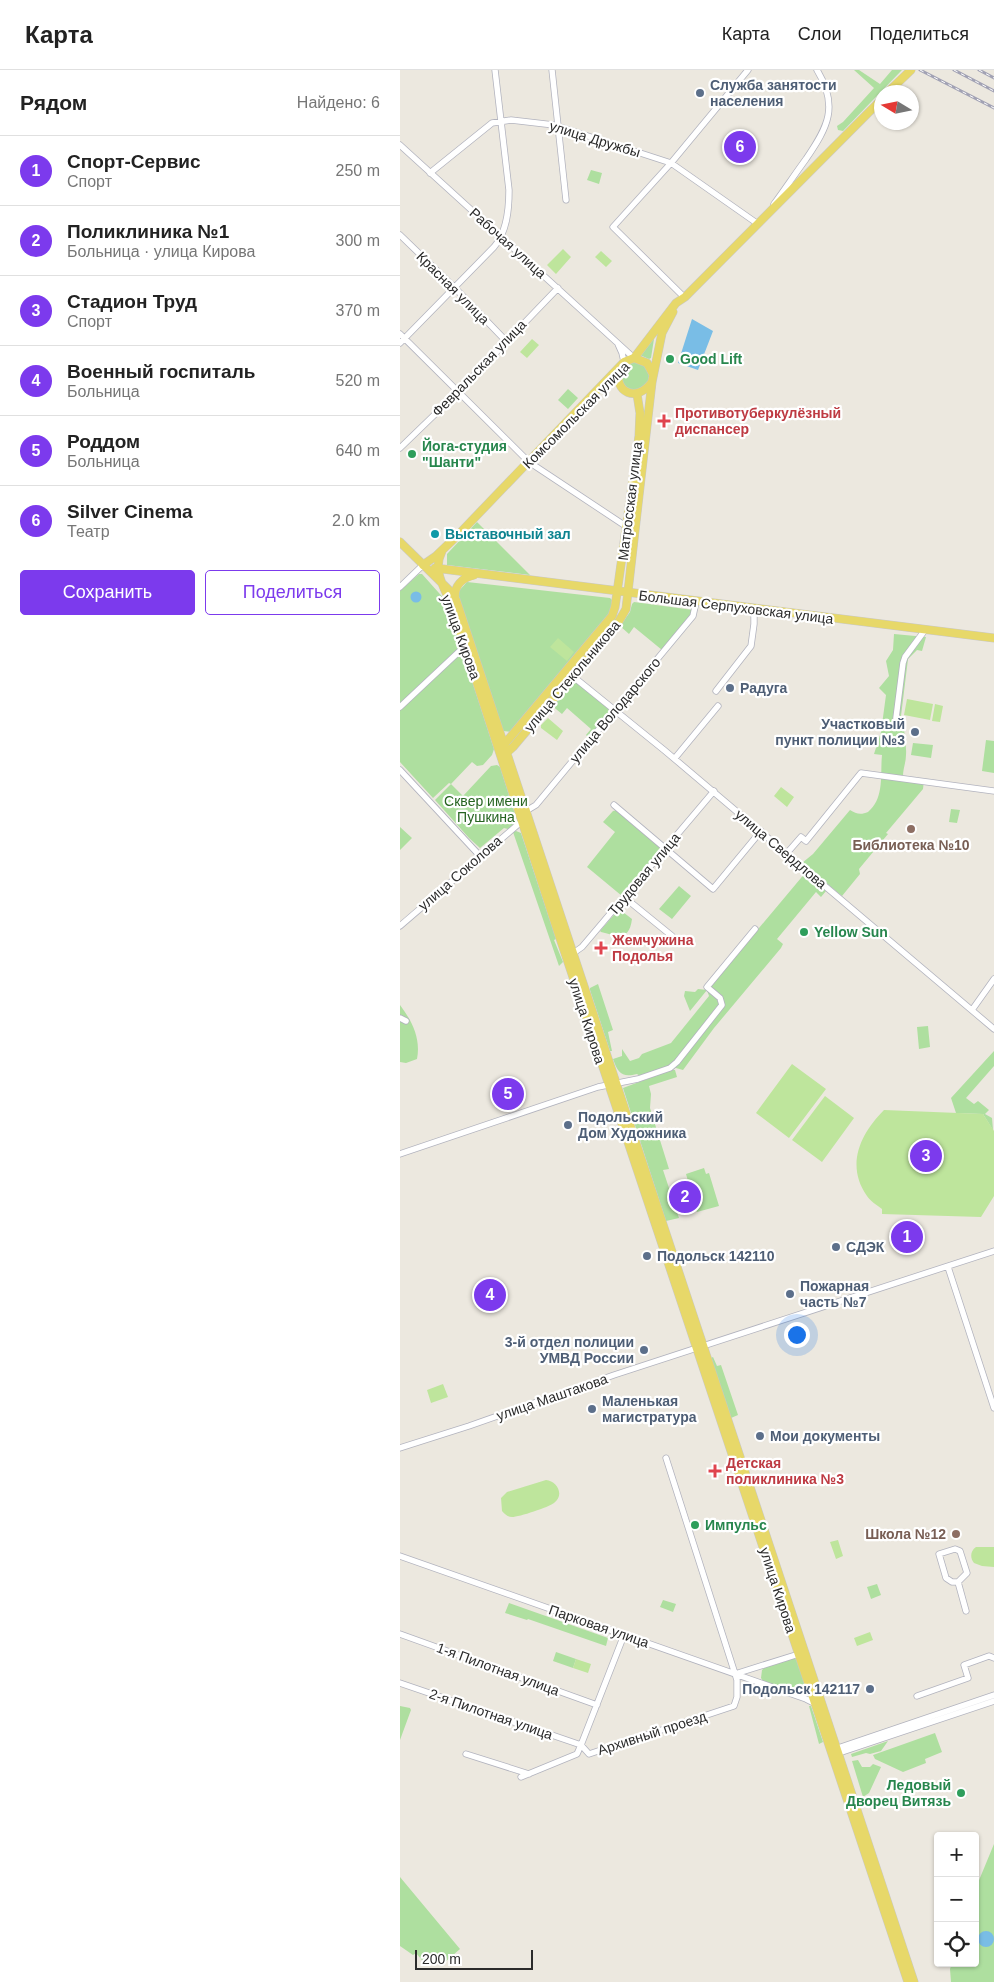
<!DOCTYPE html>
<html lang="ru">
<meta charset="utf-8">
<style>
body{margin:0;font-family:Helvetica,sans-serif;background:#f6f6f6;color:#222}
.controls{position:absolute;right:15px;bottom:15px;display:grid;overflow:hidden;border-radius:5px;box-shadow:0 1px 4px #0004}
.controls button{width:45px;height:45px;display:grid;place-items:center;padding:0;border:0;border-bottom:1px solid #e0e0e0;background:#fff;color:#222;font:25px sans-serif}
.compass{position:absolute;left:474px;top:15px;width:45px;height:45px;border-radius:50%;background:#fff;box-shadow:0 1px 4px #0004;rotate:280deg}
.scale{position:absolute;left:15px;bottom:12px;width:118px;box-sizing:border-box;padding-left:5px;border:2px solid #2b2b2b;border-top:0;font-size:14px;line-height:18px;white-space:nowrap;color:#2b2b2b;-webkit-text-stroke:4px #fff;paint-order:stroke}
.you{position:absolute;left:396px;top:1264px;width:18px;height:18px;margin:-12px;border:4px solid #fff;border-radius:50%;background:#1a73e8;box-shadow:0 0 0 8px #1a73e833}
.badge{display:grid;place-items:center;width:32px;height:32px;border-radius:50%;background:#7c3aed;color:#fff;font-size:16px;font-weight:700}
.pin{position:absolute;translate:-50% -50%;border:2px solid #fff;box-shadow:0 1px 5px #0006}
.list{margin:0;padding:0;list-style:none}
h2{display:flex;justify-content:space-between;align-items:center;height:65px;margin:0;padding:0 20px;font-size:21px}
h2 small{font-size:16px;font-weight:400;color:#767676}
.list li{display:grid;grid-template-columns:32px 1fr auto;gap:15px;align-items:center;box-sizing:border-box;height:70px;padding:0 20px;border-top:1px solid #e0e0e0}
.list b{display:block;font-size:19px;white-space:nowrap}
.list p{margin:0;font-size:16px;white-space:nowrap;color:#767676}
.list em{font-size:16px;font-style:normal;color:#767676}
.actions{display:flex;gap:10px;padding:15px 20px}
.actions a{flex:1;padding:11px 0;border:1px solid #7c3aed;border-radius:5px;text-align:center;font-size:18px;color:#7c3aed}
.actions .main{background:#7c3aed;color:#fff}
.icon{flex:none;width:28px;height:28px;fill:none;stroke:currentColor;stroke-width:2;stroke-linecap:round;stroke-linejoin:round}
.map{position:relative;flex:none;width:594px;height:1912px;overflow:hidden}
header{display:flex;align-items:center;gap:30px;box-sizing:border-box;height:70px;padding:0 25px;background:#fff;border-bottom:1px solid #e0e0e0}
header strong{font-size:24px}
nav{display:flex;gap:28px;margin-inline-start:auto;font-size:18px}
main{display:flex}
aside{flex:1;background:#fff}
.map>svg:first-child{display:block}
.green{fill:#aedf9f}
.pitch{fill:#bee59c}
.water{fill:#79bde6}
.lines{fill:none;stroke-linecap:round;stroke-linejoin:round}
.minor-casing{stroke:#b2b3be;stroke-width:7}
.major-casing{stroke:#c8c8c8;stroke-width:9}
.minor{stroke:#fff;stroke-width:5.5}
.major{stroke:#e7d869;stroke-width:8}
.rail-casing{stroke:#a2a2b4;stroke-width:3}
.rail{stroke:#fff;stroke-width:1;stroke-dasharray:4;stroke-linecap:butt}
.service-dot{fill:#5c6f8a;stroke:#fff;stroke-width:2}
.leisure-dot{fill:#2e9e5b;stroke:#fff;stroke-width:2}
.health-dot{fill:#e0444e;stroke:#fff;stroke-width:2}
.culture-dot{fill:#0f9aa8;stroke:#fff;stroke-width:2}
.education-dot{fill:#8d6e63;stroke:#fff;stroke-width:2}
.labels{text-anchor:middle;stroke-width:4.5;stroke-linejoin:round;paint-order:stroke}
.service-label{font-size:14px;font-weight:bold;fill:#4e5e75;stroke:#fff;text-anchor:start}
.street-label{font-size:14px;fill:#2b2b2b;stroke:#fff}
.leisure-label{font-size:14px;font-weight:bold;fill:#27864d;stroke:#fff;text-anchor:start}
.health-label{font-size:14px;font-weight:bold;fill:#be3a42;stroke:#fff;text-anchor:start}
.culture-label{font-size:14px;font-weight:bold;fill:#0d838f;stroke:#fff;text-anchor:start}
.park-label{font-size:14px;fill:#266420;stroke:#fff}
.education-label{font-size:14px;font-weight:bold;fill:#785e54;stroke:#fff}
</style>
<header>
<strong>Карта</strong>
<nav><a>Карта</a><a>Слои</a><a>Поделиться</a></nav>
</header>
<main>
<aside>
<h2>Рядом<small>Найдено: 6</small></h2>
<ul class="list">
<li><span class="badge">1</span><div><b>Спорт-Сервис</b><p>Спорт</p></div><em>250 m</em></li>
<li><span class="badge">2</span><div><b>Поликлиника №1</b><p>Больница · улица Кирова</p></div><em>300 m</em></li>
<li><span class="badge">3</span><div><b>Стадион Труд</b><p>Спорт</p></div><em>370 m</em></li>
<li><span class="badge">4</span><div><b>Военный госпиталь</b><p>Больница</p></div><em>520 m</em></li>
<li><span class="badge">5</span><div><b>Роддом</b><p>Больница</p></div><em>640 m</em></li>
<li><span class="badge">6</span><div><b>Silver Cinema</b><p>Театр</p></div><em>2.0 km</em></li>
</ul>
<div class="actions"><a class="main">Сохранить</a><a>Поделиться</a></div>
</aside>
<div class="map">
<svg width="594" height="1912" viewBox="0 0 594 1912">
<rect width="100%" height="100%" fill="#ece8df"/>
<path class="green" d="M454 0H459L480 14 492 0H502L443 61 438 60 437 56 443 52 474 18Z
M191 100 202 103 199 114 187 110Z
M252 269H254L251 288 249 289 240 285Z
M221 306a14 14 0 1 1 28 0a14 14 0 1 1-28 0Z
M168 319 178 328 168 339 158 330Z
M77 452 130 505 47 495V484Z
M19 504H22L47 532 62 576 0 634V521Z
M67 512 210 528 214 532 206 550 112 662 103 661 57 523Z
M234 532 293 540 290 546 262 580 234 557 229 564 220 556 230 542 232 534Z
M494 564 526 567 522 581 517 580 508 589 501 646 505 647C502 660 507 672 506 685 506 692 503 699 503 706L524 710 523 719 486 763 488 764 459 799 460 804 442 826 402 793 413 784 450 740C456 744 461 745 468 742 485 728 480 703 482 685L474 684 481 662 486 625 479 618 489 606 486 591 493 580Z
M62 585 64 586 94 679 92 685 83 695 77 696 72 692 51 714 63 726 91 696 97 695 100 697 116 747V752L108 759 104 758 80 778 69 768 35 730 51 714 49 713 33 728 0 692V639L53 590Z
M175 611 212 642 190 669 186 665 191 659 167 638 162 644 151 635 169 613Z
M586 670 594 671V703L582 701Z
M513 673 533 675 531 688 511 685Z
M551 739 560 740 557 753 549 752Z
M217 740 261 778 222 826 187 797 215 762 203 752 213 741Z
M0 757 12 768 0 780Z
M116 761 121 763 156 869 154 870 163 892 159 896 113 762Z
M406 802 426 821 421 827 416 822 377 869 383 874 381 878 314 958 283 1000 269 996 240 1006 237 1004C222 1008 218 1003 213 989L222 986V979L230 991 239 988 242 984 271 973 309 926 307 920 290 941 284 926 285 921 295 922 298 919 307 920Z
M279 816 291 826 272 849 259 839Z
M219 839 232 849C229 872 217 866 201 862L200 861Z
M198 914 213 960 208 962 212 981H210L190 920V918Z
M0 935C12 951 21 968 17 989L6 993 0 992Z
M528 956 530 977 519 979 517 957Z
M594 981V996L566 1028 574 1034 578 1031 589 1040 585 1044 592 1048 593 1060 583 1044 556 1043 551 1028Z
M271 1000H275L277 1007 249 1016 251 1024 250 1038 269 1099 263 1100 279 1148 266 1151 223 1018Z
M304 1098 306 1104 309 1103 319 1136 297 1142 286 1104Z
M313 1287 317 1296 321 1295 338 1345 331 1348 311 1288Z
M477 1514 481 1525 471 1529 467 1517Z
M263 1530 276 1534 273 1542 260 1537Z
M109 1533 208 1568 206 1576 128 1549 127 1550 105 1543Z
M156 1582 176 1589 173 1598 153 1591Z
M392 1588 398 1590 407 1617 405 1621 398 1624 363 1611 361 1608 362 1600 366 1596Z
M0 1636 10 1638 11 1640 0 1670Z
M409 1636H411L423 1672 419 1674Z
M535 1663 542 1682 525 1689 526 1693 503 1702 475 1689 473 1685Z
M488 1671 481 1681 470 1684 466 1683 452 1687 451 1684Z
M458 1690 462 1697H470L473 1694 481 1697 469 1723 463 1727 452 1691Z
M594 1774V1912H551L550 1899 552 1893H575V1820Z
M0 1807 60 1879 44 1893 35 1884 26 1895 16 1883 13 1885 0 1876Z"/>
<path class="pitch" d="M163 179 171 187 156 204 147 195Z
M201 181 212 191 206 197 195 187Z
M132 269 139 275 127 288 120 282Z
M158 568 174 582 167 591 150 577Z
M507 629 533 634 530 650 504 645Z
M535 634 543 636 540 652 532 651Z
M148 648 163 661 157 670 141 658V655Z
M381 717 394 727 387 737 374 726Z
M392 994 426 1019 389 1068 356 1043Z
M425 1026 454 1048 422 1092 392 1070Z
M484 1040 583 1044 594 1061V1126L581 1147 482 1144V1139C477 1135 470 1131 467 1126 445 1095 461 1063 484 1040Z
M43 1314 48 1327 31 1333 27 1320Z
M146 1410C157 1411 165 1425 154 1433 149 1437 119 1447 112 1447 107 1447 105 1444 102 1441L101 1428 107 1422Z
M438 1470 443 1486 436 1489 430 1472Z
M576 1477H594V1497L582 1496 574 1493C570 1488 570 1481 576 1477Z
M470 1562 473 1570 457 1576 454 1568Z
M176 1589 191 1594 188 1603 173 1598Z"/>
<path class="water" d="M292 249 313 261 298 300 278 293Z
M10.5 527a5.5 5.5 0 1 1 11 0a5.5 5.5 0 1 1-11 0Z
M578 1869a8 8 0 1 1 16 0a8 8 0 1 1-16 0Z"/>
<g class="lines">
<defs>
<path id="minor" d="M152 0 166 130
M0 75 234 288
M30 103 92 53 111 50 154 55 271 93 358 154
M374 134C385 119 395 104 406 89 428 57 439 36 417 0
M0 165 54 217 106 271
M284 227 213 157 271 93 348 0
M0 264 129 392 227 457
M0 273 94 177C107 162 109 140 109 120L95 0
M218 274 222 283 224 292
M0 378 58 322 158 218
M0 517 23 495
M170 604 264 680 594 959
M316 621 351 576 354 554V540
M0 637 65 576
M496 648 503 593 505 587 525 560
M275 688 318 636
M0 700 80 786
M214 735 313 819 361 761
M126 741 136 735 293 546 296 532
M387 783 401 767 406 771 461 703 594 721
M224 827 272 866
M0 856 122 751
M172 884 182 877 314 721
M572 940 594 909
M0 948 6 951
M0 1084 198 1017 238 1009 270 998 277 992 322 935 320 928 307 917 355 859
M548 1197 594 1338
M0 1378 69 1356 214 1305 594 1181
M555 1479 560 1481 567 1503 558 1512H552L546 1508 539 1484Z
M0 1486 406 1629 416 1634
M558 1512 566 1541
M0 1564 197 1635
M335 1604 402 1583
M0 1613 181 1675 224 1565
M517 1626 568 1608 564 1595 589 1586 594 1588
M435 1679 594 1625
M435 1683H439L594 1631
M66 1684 129 1704
M121 1707 177 1684 181 1675 189 1684 334 1636 337 1627V1610L266 1388"/>
<path id="major" d="M488 22 511 0
M234 288 247 293 253 304
M219 298C213 323 237 333 252 312
M0 472 48 519 56 530 514 1912
M42 481C32 501 44 516 51 534 56 548 60 562 65 576L158 862 508 1912
M23 495 36 486 58 465 224 292 234 288 276 233 285 227 482 29
M35 498 594 568
M55 528C54 516 62 508 74 505
M102 677 212 546 215 537 239 366 240 343 237 324
M103 686 113 677 219 551 226 539 252 312 262 263 273 242"/>
</defs>
<use href="#minor" class="minor-casing"/>
<use href="#major" class="major-casing"/>
<use href="#minor" class="minor"/>
<use href="#major" class="major"/>
<defs>
<path id="rail" d="M520 0 594 38
M554 0 594 21
M579 0 594 8"/>
</defs>
<use href="#rail" class="rail-casing"/>
<use href="#rail" class="rail"/>
</g>
<g class="service-dot">
<circle cx="300" cy="23" r="5"/>
<circle cx="330" cy="618" r="5"/>
<circle cx="515" cy="662" r="5"/>
<circle cx="168" cy="1055" r="5"/>
<circle cx="436" cy="1177" r="5"/>
<circle cx="247" cy="1186" r="5"/>
<circle cx="390" cy="1224" r="5"/>
<circle cx="244" cy="1280" r="5"/>
<circle cx="192" cy="1339" r="5"/>
<circle cx="360" cy="1366" r="5"/>
<circle cx="470" cy="1619" r="5"/>
</g>
<g class="leisure-dot">
<circle cx="270" cy="289" r="5"/>
<circle cx="12" cy="384" r="5"/>
<circle cx="404" cy="862" r="5"/>
<circle cx="295" cy="1455" r="5"/>
<circle cx="561" cy="1723" r="5"/>
</g>
<g class="health-dot">
<path d="M261.5 343.5h5v5h5v5h-5v5h-5v-5h-5v-5h5z"/>
<path d="M198.5 870.5h5v5h5v5h-5v5h-5v-5h-5v-5h5z"/>
<path d="M312.5 1393.5h5v5h5v5h-5v5h-5v-5h-5v-5h5z"/>
</g>
<circle class="culture-dot" cx="35" cy="464" r="5"/>
<g class="education-dot">
<circle cx="511" cy="759" r="5"/>
<circle cx="556" cy="1464" r="5"/>
</g>
<g class="labels">
<g class="service-label">
<text x="310" y="20">Служба занятости<tspan x="310" dy="16">населения</tspan></text>
<text x="340" y="623">Радуга</text>
<text x="505" y="659" text-anchor="end">Участковый<tspan x="505" dy="16">пункт полиции №3</tspan></text>
<text x="178" y="1052">Подольский<tspan x="178" dy="16">Дом Художника</tspan></text>
<text x="446" y="1182">СДЭК</text>
<text x="257" y="1191">Подольск 142110</text>
<text x="400" y="1221">Пожарная<tspan x="400" dy="16">часть №7</tspan></text>
<text x="234" y="1277" text-anchor="end">3-й отдел полиции<tspan x="234" dy="16">УМВД России</tspan></text>
<text x="202" y="1336">Маленькая<tspan x="202" dy="16">магистратура</tspan></text>
<text x="370" y="1371">Мои документы</text>
<text x="460" y="1624" text-anchor="end">Подольск 142117</text>
</g>
<g class="street-label">
<text transform="translate(195 69) rotate(17)" y="5">улица Дружбы</text>
<text transform="translate(108 173) rotate(42)" y="5">Рабочая улица</text>
<text transform="translate(53 218) rotate(45)" y="5">Красная улица</text>
<text transform="translate(79 298) rotate(-46)" y="5">Февральская улица</text>
<text transform="translate(176 345) rotate(-45)" y="5">Комсомольская улица</text>
<text transform="translate(230 431) rotate(-83)" y="5">Матросская улица</text>
<text transform="translate(336 537) rotate(7)" y="5">Большая Серпуховская улица</text>
<text transform="translate(61 567) rotate(70)" y="5">улица Кирова</text>
<text transform="translate(172 606) rotate(-50)" y="5">улица Стекольникова</text>
<text transform="translate(215 640) rotate(-50)" y="5">улица Володарского</text>
<text transform="translate(381 779) rotate(40)" y="5">улица Свердлова</text>
<text transform="translate(60 803) rotate(-41)" y="5">улица Соколова</text>
<text transform="translate(244 804) rotate(-50)" y="5">Трудовая улица</text>
<text transform="translate(187 951) rotate(72)" y="5">улица Кирова</text>
<text transform="translate(152 1327) rotate(-19)" y="5">улица Маштакова</text>
<text transform="translate(378 1520) rotate(72)" y="5">улица Кирова</text>
<text transform="translate(199 1556) rotate(19)" y="5">Парковая улица</text>
<text transform="translate(98 1599) rotate(20)" y="5">1-я Пилотная улица</text>
<text transform="translate(91 1644) rotate(19)" y="5">2-я Пилотная улица</text>
<text transform="translate(252 1663) rotate(-18)" y="5">Архивный проезд</text>
</g>
<g class="leisure-label">
<text x="280" y="294">Good Lift</text>
<text x="22" y="381">Йога-студия<tspan x="22" dy="16">"Шанти"</tspan></text>
<text x="414" y="867">Yellow Sun</text>
<text x="305" y="1460">Импульс</text>
<text x="551" y="1720" text-anchor="end">Ледовый<tspan x="551" dy="16">Дворец Витязь</tspan></text>
</g>
<g class="health-label">
<text x="275" y="348">Противотуберкулёзный<tspan x="275" dy="16">диспансер</tspan></text>
<text x="212" y="875">Жемчужина<tspan x="212" dy="16">Подолья</tspan></text>
<text x="326" y="1398">Детская<tspan x="326" dy="16">поликлиника №3</tspan></text>
</g>
<g class="culture-label">
<text x="45" y="469">Выставочный зал</text>
</g>
<g class="park-label">
<text x="86" y="736">Сквер имени<tspan x="86" dy="16">Пушкина</tspan></text>
</g>
<g class="education-label">
<text x="511" y="780">Библиотека №10</text>
<text x="546" y="1469" text-anchor="end">Школа №12</text>
</g>
</g>
</svg>
<div class="controls">
<button>+</button>
<button>−</button>
<button><svg class="icon" aria-label="locate" viewBox="0 0 24 24"><circle cx="12" cy="12" r="6"/><path d="M12 2v4M12 18v4M2 12h4M18 12h4"/></svg></button>
</div>
<svg class="compass" viewBox="-18 -18 36 36"><path d="M0-13l5 13h-10z" fill="#e53935"/><path d="M0 13l5-13h-10z" fill="#767676"/></svg>
<div class="scale">200 m</div>
<div class="you"></div>
<div class="pin badge" style="left:507px;top:1167px">1</div>
<div class="pin badge" style="left:285px;top:1127px">2</div>
<div class="pin badge" style="left:526px;top:1086px">3</div>
<div class="pin badge" style="left:90px;top:1225px">4</div>
<div class="pin badge" style="left:108px;top:1024px">5</div>
<div class="pin badge" style="left:340px;top:77px">6</div>
</div>
</main>
